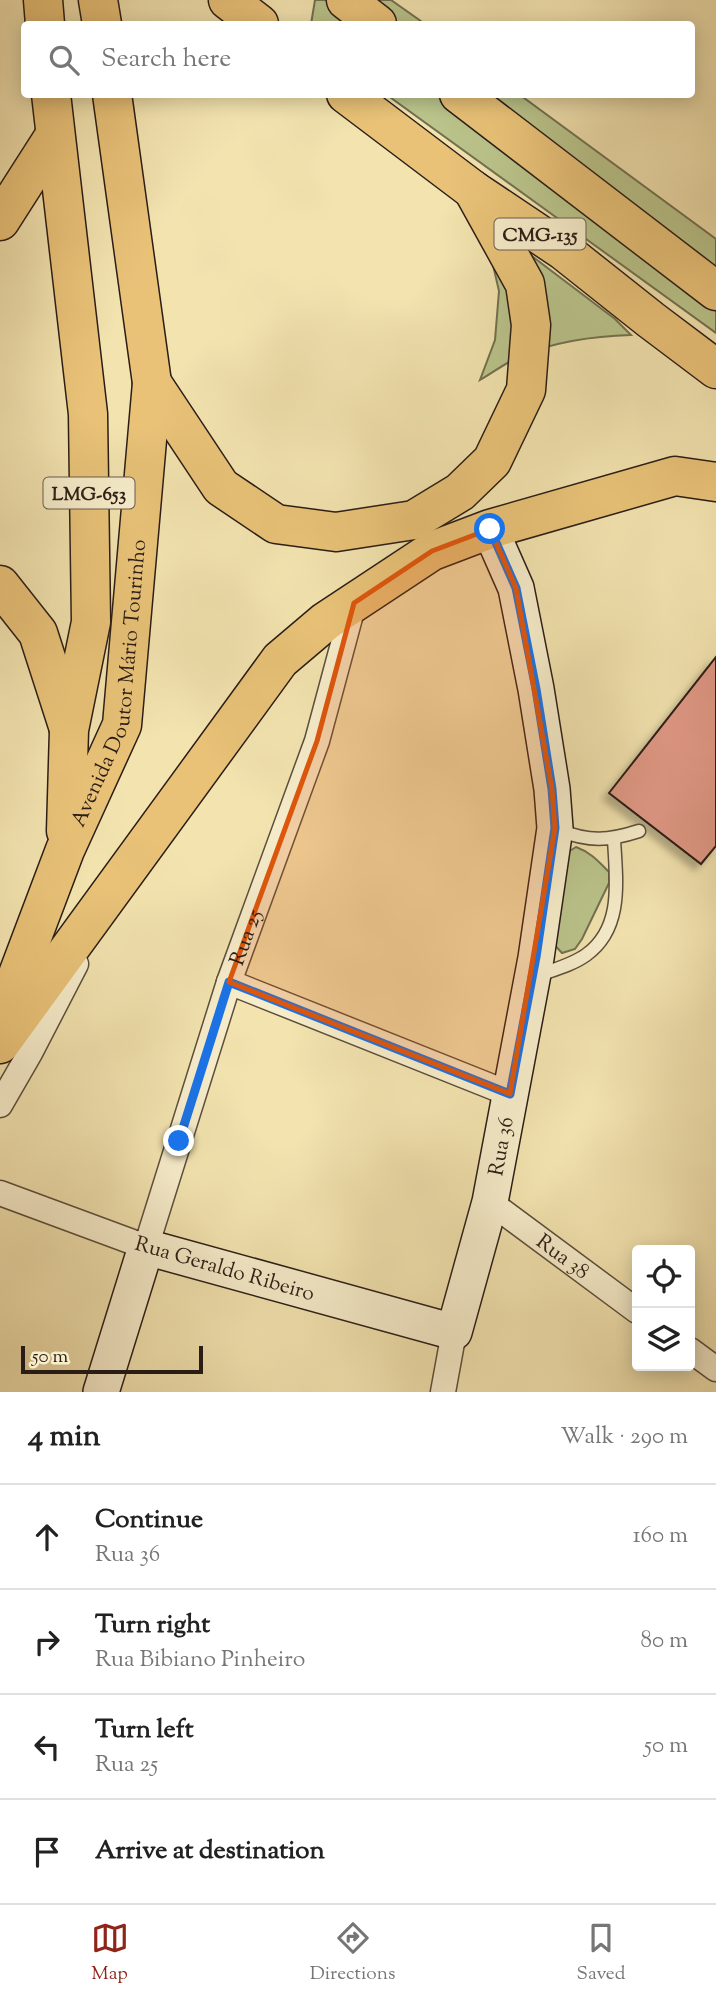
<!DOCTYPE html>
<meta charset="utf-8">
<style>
body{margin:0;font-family:"Sorts Mill Goudy",serif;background:#f2f2f2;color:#222}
.controls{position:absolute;right:21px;bottom:21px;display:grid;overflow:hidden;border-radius:7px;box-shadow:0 4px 18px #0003}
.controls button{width:63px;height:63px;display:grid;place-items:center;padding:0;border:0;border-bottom:2px solid #e0e0e0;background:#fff;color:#222;font:35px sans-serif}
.scale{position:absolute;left:21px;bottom:18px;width:182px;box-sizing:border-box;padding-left:7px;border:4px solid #2a1d16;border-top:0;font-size:19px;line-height:24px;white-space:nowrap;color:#2a1d16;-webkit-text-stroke:5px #f7edcb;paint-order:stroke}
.stop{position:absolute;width:21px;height:21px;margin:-16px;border:5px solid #1a73e8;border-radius:50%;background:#fff}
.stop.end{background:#1a73e8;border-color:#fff;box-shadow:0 2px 7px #0008}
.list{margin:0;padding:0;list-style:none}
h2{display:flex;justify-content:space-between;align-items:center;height:91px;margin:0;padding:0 28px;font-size:30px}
h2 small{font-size:23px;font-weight:400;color:#767676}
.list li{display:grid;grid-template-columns:46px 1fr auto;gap:21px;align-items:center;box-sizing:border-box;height:105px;padding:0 28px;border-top:2px solid #e0e0e0}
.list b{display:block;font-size:26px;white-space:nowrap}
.list p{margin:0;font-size:23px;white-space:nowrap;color:#767676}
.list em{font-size:23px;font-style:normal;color:#767676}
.icon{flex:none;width:38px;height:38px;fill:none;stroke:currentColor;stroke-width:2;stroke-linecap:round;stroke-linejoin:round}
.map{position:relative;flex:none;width:716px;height:1392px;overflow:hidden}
.search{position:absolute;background:#fff;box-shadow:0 4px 18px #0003;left:21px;right:21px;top:21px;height:77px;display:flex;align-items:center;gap:18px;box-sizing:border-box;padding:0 24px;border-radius:7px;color:#767676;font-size:26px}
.sheet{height:511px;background:#fff}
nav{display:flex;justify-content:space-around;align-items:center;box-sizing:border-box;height:98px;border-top:2px solid #e0e0e0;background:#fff;font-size:19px;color:#767676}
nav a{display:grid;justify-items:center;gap:4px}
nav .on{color:#8f2418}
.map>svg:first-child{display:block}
.green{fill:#bac48b;stroke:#727050;stroke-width:2}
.building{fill:#e09885;stroke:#2a1d16;stroke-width:2;filter:url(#shadow)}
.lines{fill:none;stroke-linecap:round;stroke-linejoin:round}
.lane-casing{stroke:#5c4e3c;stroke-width:15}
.street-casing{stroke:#5c4e3c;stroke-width:27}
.secondary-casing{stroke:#2a1d16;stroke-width:38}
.highway-casing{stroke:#2a1d16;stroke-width:41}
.lane{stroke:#f7edcb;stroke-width:12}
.street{stroke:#f7edcb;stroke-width:24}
.secondary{stroke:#f7edcb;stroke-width:35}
.highway{stroke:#e9c278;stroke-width:38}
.route{stroke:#1a73e8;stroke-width:9}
.marked{fill:#de560c;fill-opacity:0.2;stroke:#de560c;stroke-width:5;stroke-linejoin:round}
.labels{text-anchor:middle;stroke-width:5;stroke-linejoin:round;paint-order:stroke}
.shield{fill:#f7edcb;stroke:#685b4c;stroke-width:2}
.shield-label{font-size:19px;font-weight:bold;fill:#2a1d16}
.street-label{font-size:21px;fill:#2a1d16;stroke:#f7edcb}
</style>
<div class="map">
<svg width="716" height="1392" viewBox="0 0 716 1392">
<defs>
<filter id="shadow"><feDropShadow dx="-6" dy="6" stdDeviation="3.5" flood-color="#0004"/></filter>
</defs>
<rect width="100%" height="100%" fill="#f2e3af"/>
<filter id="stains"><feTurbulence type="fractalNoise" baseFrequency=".00286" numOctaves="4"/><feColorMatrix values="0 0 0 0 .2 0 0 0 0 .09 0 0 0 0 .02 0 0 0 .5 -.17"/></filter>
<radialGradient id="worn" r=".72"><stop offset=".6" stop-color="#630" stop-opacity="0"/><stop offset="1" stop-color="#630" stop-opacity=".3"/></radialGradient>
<path class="green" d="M315 0H391L425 24H311Z
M387 95H520L716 239V333Z
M504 235 615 319 631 335C595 336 558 341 523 355 508 361 494 372 480 380L495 340 499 291 489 248Z
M576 847C590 852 598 861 609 872V883L582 939 575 949 562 953 550 940 568 852Z"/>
<path class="building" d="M716 657V846L701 864 609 793Z"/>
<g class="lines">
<defs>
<path id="lane" d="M559 830C589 842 608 841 639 831
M536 976C553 970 572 965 586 955 624 928 616 879 614 839"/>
<g id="street">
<path d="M229 982 510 1094"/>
<path d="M0 1105 30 1053 76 964"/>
<path id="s1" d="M0 1193 146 1247 229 982 317 741 354 603"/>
<path id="s2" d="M490 1202 637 1311"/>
<path d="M690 1350 716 1369"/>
<path d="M443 1392 454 1332"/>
</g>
<g id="secondary">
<path id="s3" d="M101 1392 146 1247 454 1332 490 1202 536 958 555 828 552 789 536 689 516 588 490 529"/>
</g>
<g id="highway">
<path d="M43 0 45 24"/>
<path d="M98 0 102 24"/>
<path d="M228 0 259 24"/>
<path d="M346 0 377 24"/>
<path d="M51 94 88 414 91 622 69 730 66 831"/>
<path d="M346 94 473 190 564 251 651 320 716 369"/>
<path d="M459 94 716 291"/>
<path d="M0 221 55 135"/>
<path d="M152 383 221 487 276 524 336 532 414 520 460 492 492 461 526 390 531 325 525 284 473 190"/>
<path d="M0 585 38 633 68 726"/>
<path id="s4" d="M0 1014 14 985 65 850 122 725 152 383 112 94"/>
<path d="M0 1044 280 660 326 621 432 551 490 529 675 476 716 482"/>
</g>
</defs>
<use href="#lane" class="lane-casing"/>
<use href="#street" class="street-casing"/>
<use href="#secondary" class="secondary-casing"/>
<use href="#highway" class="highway-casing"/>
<use href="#lane" class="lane"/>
<use href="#street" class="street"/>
<use href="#secondary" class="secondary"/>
<use href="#highway" class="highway"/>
</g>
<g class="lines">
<path class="route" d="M179 1141 229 982 510 1094 536 957 555 828 552 789 536 689 516 588 490 529"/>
</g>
<path class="marked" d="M490 529 516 588 552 789 555 828 510 1094 229 982 317 741 354 603 432 551Z"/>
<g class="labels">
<g class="shield">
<rect x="494.5" y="218.5" width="91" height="31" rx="5"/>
<rect x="43.5" y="477.5" width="91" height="31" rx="5"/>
</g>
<g class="shield-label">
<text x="540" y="241">CMG-135</text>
<text x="89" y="500">LMG-653</text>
</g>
<g class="street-label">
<text dy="7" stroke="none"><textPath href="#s4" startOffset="352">Avenida Doutor Mário Tourinho</textPath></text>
<text dy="7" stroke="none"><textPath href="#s1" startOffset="481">Rua 25</textPath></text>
<text dy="7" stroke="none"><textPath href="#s3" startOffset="663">Rua 36</textPath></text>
<text dy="7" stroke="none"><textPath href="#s2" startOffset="91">Rua 38</textPath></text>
<text transform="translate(225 1268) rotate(16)" y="7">Rua Geraldo Ribeiro</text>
</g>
</g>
<rect width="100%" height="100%" filter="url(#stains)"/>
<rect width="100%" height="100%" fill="url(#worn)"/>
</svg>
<div class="controls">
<button><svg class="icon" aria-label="locate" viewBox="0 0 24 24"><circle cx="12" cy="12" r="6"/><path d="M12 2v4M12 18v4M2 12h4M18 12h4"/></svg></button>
<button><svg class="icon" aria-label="layers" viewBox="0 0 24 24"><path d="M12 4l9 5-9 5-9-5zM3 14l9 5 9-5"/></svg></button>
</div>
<div class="scale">50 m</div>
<div class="stop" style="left:490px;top:529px"></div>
<div class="stop end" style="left:179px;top:1141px"></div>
<div class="search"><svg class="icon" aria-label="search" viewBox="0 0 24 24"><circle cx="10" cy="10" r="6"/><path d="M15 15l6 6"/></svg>Search here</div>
</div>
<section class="sheet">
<h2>4 min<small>Walk · 290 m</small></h2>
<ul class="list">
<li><svg class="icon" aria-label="ahead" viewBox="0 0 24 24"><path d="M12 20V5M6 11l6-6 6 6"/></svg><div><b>Continue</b><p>Rua 36</p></div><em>160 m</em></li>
<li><svg class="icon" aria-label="right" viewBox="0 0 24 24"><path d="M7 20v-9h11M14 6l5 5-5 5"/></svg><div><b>Turn right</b><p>Rua Bibiano Pinheiro</p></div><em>80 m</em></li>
<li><svg class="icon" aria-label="left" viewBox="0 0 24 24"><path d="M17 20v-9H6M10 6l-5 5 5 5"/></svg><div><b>Turn left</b><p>Rua 25</p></div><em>50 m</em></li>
<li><svg class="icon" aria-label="arrive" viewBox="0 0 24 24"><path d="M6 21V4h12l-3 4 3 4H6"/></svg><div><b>Arrive at destination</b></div></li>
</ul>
</section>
<nav>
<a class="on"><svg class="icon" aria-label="map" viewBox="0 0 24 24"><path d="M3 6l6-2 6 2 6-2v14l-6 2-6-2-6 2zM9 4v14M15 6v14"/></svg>Map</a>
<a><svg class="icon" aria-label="directions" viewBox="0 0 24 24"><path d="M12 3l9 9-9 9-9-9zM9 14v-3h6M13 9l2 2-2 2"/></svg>Directions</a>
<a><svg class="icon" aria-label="saved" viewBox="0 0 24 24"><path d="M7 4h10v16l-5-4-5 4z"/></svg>Saved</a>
</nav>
